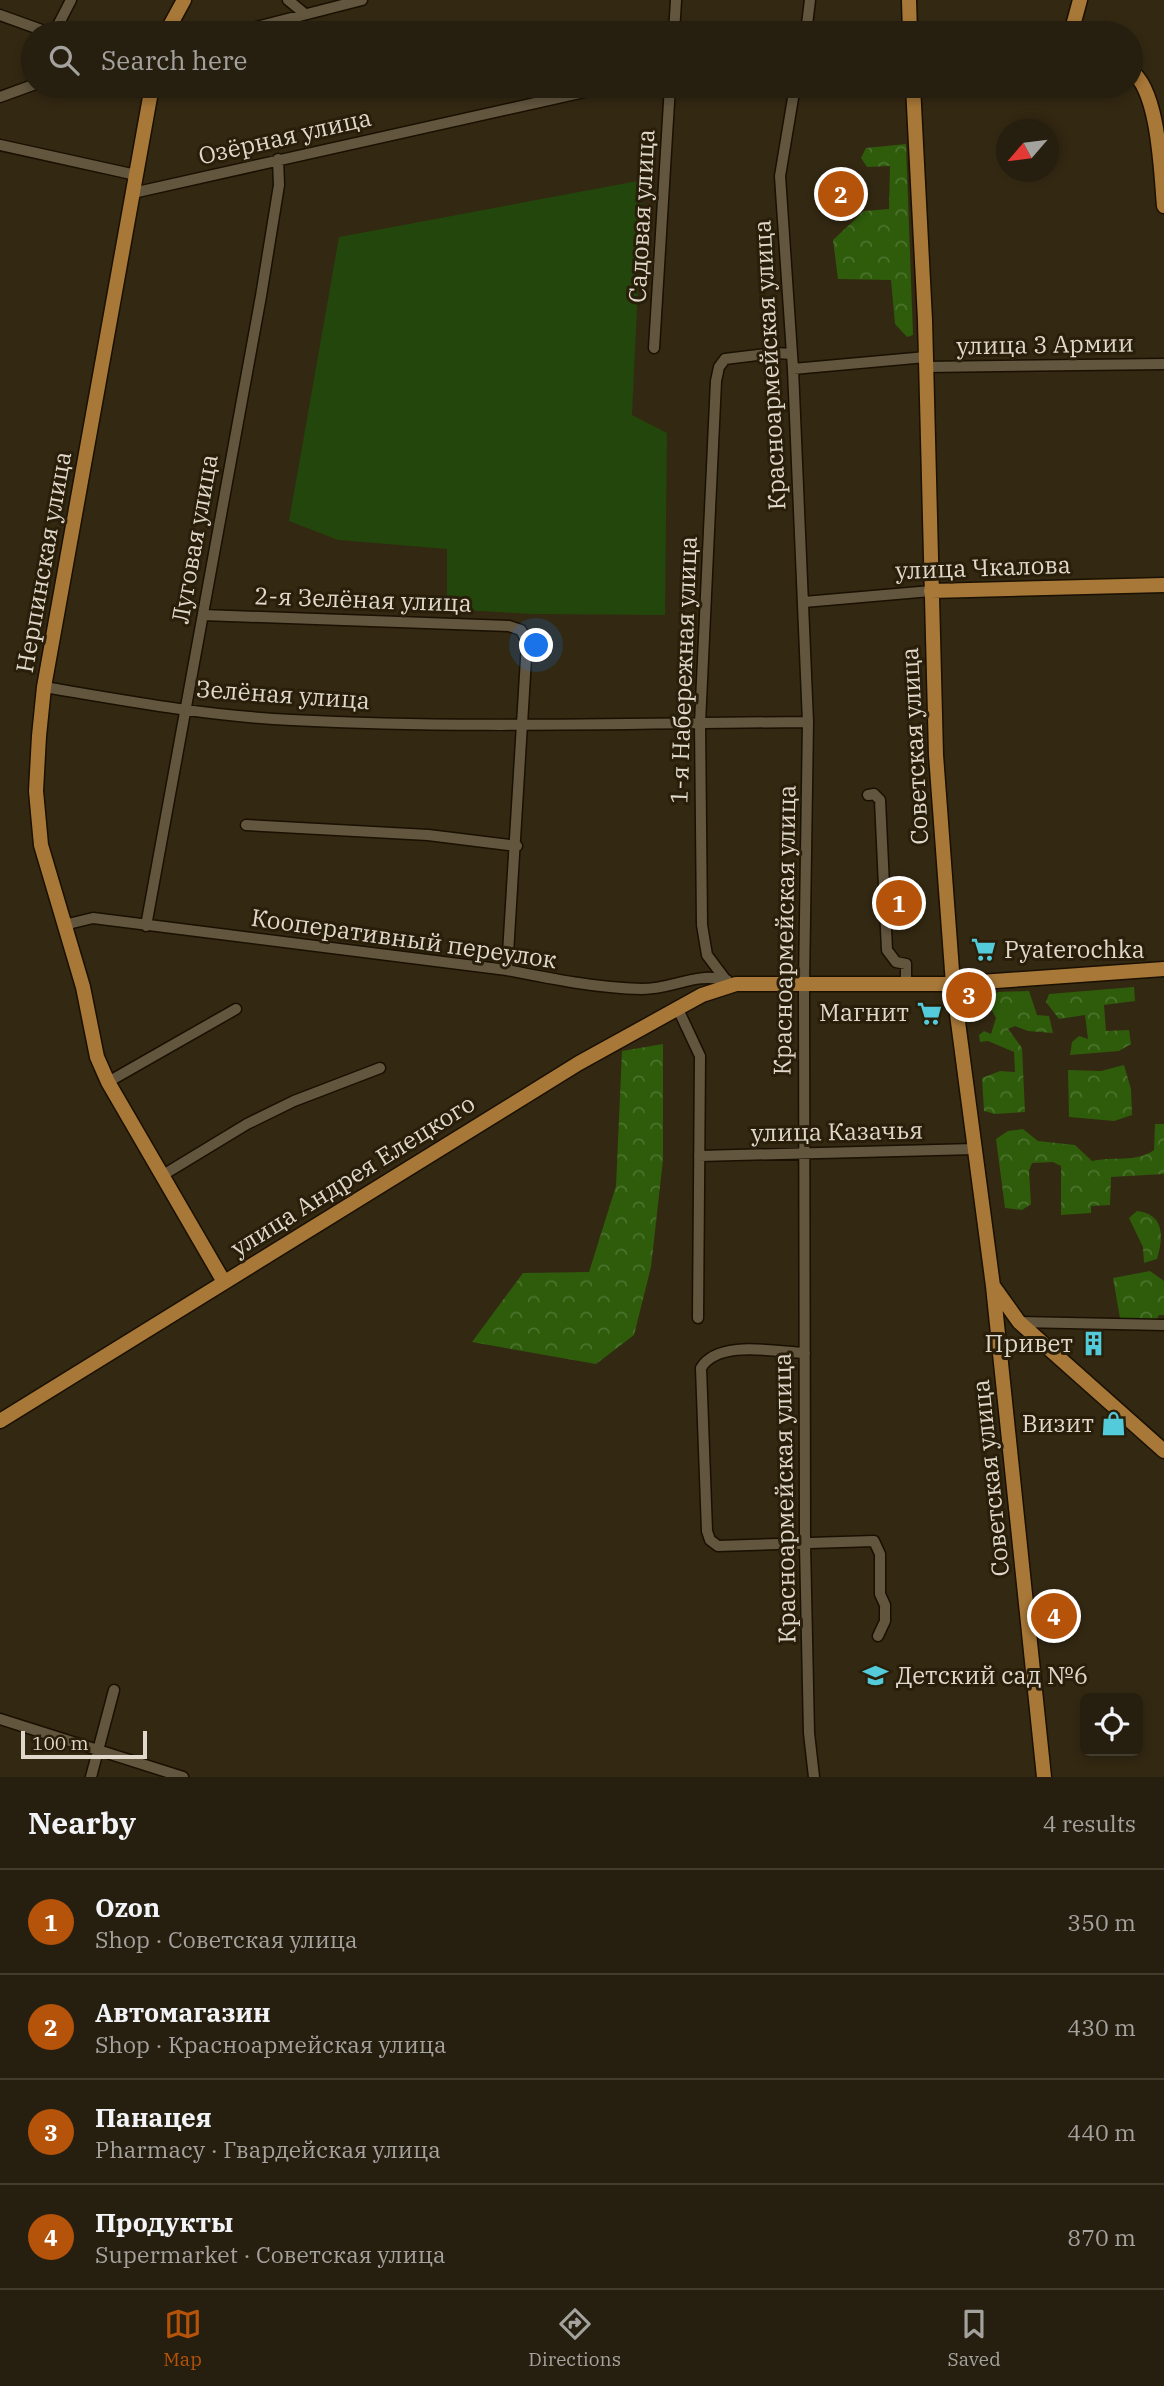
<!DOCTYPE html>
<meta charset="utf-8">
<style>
body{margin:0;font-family:"IBM Plex Serif",serif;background:#322b1c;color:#f1f3f6}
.controls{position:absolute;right:21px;bottom:21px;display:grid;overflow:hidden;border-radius:10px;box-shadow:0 4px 10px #0003}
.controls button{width:63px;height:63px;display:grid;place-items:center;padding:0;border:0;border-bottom:2px solid #423c2e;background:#261e0e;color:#f1f3f6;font:35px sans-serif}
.compass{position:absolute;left:996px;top:119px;width:63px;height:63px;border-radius:50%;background:#261e0e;box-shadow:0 4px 10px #0003;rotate:242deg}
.scale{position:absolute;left:21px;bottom:18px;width:126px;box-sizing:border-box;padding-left:7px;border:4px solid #dfd8cb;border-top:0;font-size:19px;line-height:24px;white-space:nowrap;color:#dfd8cb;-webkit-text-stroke:5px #291e09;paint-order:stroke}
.you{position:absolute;left:537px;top:646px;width:24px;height:24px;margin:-18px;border:5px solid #fff;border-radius:50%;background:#1a73e8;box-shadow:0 0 0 10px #1a73e833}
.badge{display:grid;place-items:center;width:46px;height:46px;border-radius:50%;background:#b45309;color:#fff;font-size:23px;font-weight:700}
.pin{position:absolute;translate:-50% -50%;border:4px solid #fff;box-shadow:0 2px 7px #0006}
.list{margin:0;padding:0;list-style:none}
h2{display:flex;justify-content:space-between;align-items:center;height:91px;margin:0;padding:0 28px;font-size:30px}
h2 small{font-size:23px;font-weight:400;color:#a4a29e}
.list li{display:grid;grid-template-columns:46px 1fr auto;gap:21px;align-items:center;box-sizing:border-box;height:105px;padding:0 28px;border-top:2px solid #423c2e}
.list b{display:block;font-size:26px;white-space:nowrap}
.list p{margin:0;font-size:23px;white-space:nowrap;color:#a4a29e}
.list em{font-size:23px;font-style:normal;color:#a4a29e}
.icon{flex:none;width:38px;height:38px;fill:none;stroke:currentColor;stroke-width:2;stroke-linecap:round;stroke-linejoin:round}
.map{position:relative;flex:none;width:1164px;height:1777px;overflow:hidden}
.search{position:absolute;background:#261e0e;box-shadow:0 4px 10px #0003;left:21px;right:21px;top:21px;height:77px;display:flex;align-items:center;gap:18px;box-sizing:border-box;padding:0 24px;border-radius:38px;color:#a4a29e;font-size:26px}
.sheet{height:511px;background:#261e0e}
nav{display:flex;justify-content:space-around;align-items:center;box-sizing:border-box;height:98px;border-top:2px solid #423c2e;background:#261e0e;font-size:19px;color:#a4a29e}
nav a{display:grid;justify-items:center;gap:4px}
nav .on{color:#b45309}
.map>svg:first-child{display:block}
.grass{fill:#23460c}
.forest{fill:url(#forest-crowns)}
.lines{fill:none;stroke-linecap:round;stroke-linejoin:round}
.minor-casing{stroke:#1a1000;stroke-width:13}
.major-casing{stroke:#1a1000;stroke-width:17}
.minor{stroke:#62563f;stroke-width:10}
.major{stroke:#a87838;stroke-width:14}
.labels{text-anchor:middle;stroke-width:6;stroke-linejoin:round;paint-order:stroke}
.street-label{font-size:24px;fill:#dfd8cb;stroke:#291e09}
.poi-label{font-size:24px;fill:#dfd8cb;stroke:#291e09;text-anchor:end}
</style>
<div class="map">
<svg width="1164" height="1777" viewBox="0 0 1164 1777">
<defs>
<pattern id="forest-crowns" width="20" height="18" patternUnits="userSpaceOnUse" patternTransform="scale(1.75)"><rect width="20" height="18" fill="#2e5c0b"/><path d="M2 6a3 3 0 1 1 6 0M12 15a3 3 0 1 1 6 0" fill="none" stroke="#4c732d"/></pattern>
</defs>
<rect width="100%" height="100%" fill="#332812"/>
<path class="grass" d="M643 180 632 415 667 433 665 615 533 614 447 609V549L338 540 289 521 339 237Z"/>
<path class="forest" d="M906 144 913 335 907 337 895 324 891 280 838 279 833 240 864 211 889 209 890 166 867 167 861 158 866 148Z
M1134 987 1135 1001 1104 1005 1106 1031 1129 1030 1131 1044 1119 1051 1070 1055 1072 1042 1079 1036 1088 1039 1085 1015 1059 1019 1046 1002 1049 994Z
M1029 991 1037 1015 1049 1016 1053 1033 1028 1031 1015 1026 1008 1029 1022 1048 1025 1112 995 1114 984 1111 982 1078 1000 1071 1015 1072 1014 1052 988 1041 980 1042 979 1035 984 1031 991 1034 996 1018 985 998 998 992Z
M663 1044V1160L651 1267 634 1335 596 1364 472 1342 523 1273 589 1272 616 1186 622 1051Z
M1124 1065 1131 1089 1132 1115 1114 1121 1069 1117 1068 1070 1101 1071Z
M1155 1124H1164V1174L1111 1177 1110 1205 1091 1206V1213L1061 1215V1166L1053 1162 1032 1163 1029 1171 1031 1204 1022 1210 1005 1208 996 1139 1008 1131 1023 1129 1038 1141 1075 1145 1092 1161C1113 1156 1136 1163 1154 1150Z
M1137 1211C1164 1214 1164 1236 1157 1259L1144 1263 1143 1247 1129 1218Z
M1150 1271 1164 1281V1315H1159L1154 1325 1121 1324 1113 1278Z"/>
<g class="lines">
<defs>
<path id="minor" d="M288 0 305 14
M0 15 50 33
M54 33 71 0
M233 33 362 0
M674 33 676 0
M806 33 810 0
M795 86 780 176 793 369 808 722 804 983 805 1545 809 1733 814 1777
M0 97 33 85
M0 145 136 175
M133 193 611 86
M654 348 670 86
M926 367 1164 364
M793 369 926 357
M804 602 931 591
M203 615 509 626 521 630 527 642 507 970
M44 687C127 701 208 716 292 720 464 729 636 723 808 722
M868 795 874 794 880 800 887 950 896 962 906 964V984
M246 825 428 835 517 846
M64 925 93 918 507 970C552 979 597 988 642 989 674 989 694 972 727 980
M146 926 261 296 279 185 278 159
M725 979 707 955 702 925 700 723 716 381 719 367 725 359 775 353 792 354
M677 1007 700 1056 698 1318
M108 1082 236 1009
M699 1156 975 1149
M163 1175 247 1124 294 1101 380 1068
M1019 1322 1164 1325
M805 1353C776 1352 718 1339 701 1368L707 1531 710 1540 718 1546 874 1541 880 1554V1594L885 1605V1621L878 1636
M0 1719 183 1777
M91 1777 114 1690"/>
<path id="major" d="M909 0 910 33
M166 33 184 0
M1071 33 1080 0
M1131 71C1159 90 1161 174 1164 206
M152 86 44 687 39 736 36 791 41 845 83 987 97 1057 108 1082 224 1282
M913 86 925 320 936 755 953 984 993 1286 1044 1777
M931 591 1164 585
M994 1287 1019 1322 1164 1451
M0 1421 579 1063 702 995 736 984H953L1164 969"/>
</defs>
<use href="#minor" class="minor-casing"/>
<use href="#major" class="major-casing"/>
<use href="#minor" class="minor"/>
<use href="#major" class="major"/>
</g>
<defs>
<symbol id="supermarket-bare" viewBox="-9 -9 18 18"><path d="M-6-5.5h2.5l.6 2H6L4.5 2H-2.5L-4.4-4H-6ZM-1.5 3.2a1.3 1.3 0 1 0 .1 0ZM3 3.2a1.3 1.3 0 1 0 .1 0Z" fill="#53cbda" stroke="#291e09" stroke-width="2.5" paint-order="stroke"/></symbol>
<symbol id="building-bare" viewBox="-9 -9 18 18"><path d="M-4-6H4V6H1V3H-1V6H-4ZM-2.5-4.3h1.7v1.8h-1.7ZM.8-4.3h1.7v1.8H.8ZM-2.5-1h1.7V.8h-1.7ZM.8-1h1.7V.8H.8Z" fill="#53cbda" stroke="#291e09" stroke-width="2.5" paint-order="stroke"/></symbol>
<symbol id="shop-bare" viewBox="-9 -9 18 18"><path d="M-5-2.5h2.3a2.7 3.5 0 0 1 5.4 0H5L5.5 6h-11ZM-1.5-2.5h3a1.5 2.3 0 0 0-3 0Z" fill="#53cbda" stroke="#291e09" stroke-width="2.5" paint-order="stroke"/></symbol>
<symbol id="school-bare" viewBox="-9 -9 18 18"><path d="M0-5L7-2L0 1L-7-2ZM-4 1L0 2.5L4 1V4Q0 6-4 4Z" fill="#53cbda" stroke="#291e09" stroke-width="2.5" paint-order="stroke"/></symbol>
</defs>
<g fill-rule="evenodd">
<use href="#supermarket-bare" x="966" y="932" width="35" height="35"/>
<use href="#supermarket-bare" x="912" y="996" width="35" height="35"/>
<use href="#building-bare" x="1076" y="1326" width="35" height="35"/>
<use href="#shop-bare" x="1096" y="1406" width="35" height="35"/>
<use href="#school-bare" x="858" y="1658" width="35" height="35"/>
</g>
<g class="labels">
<g class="street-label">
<text transform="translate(285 137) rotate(-13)" y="8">Озёрная улица</text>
<text transform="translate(642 216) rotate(-87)" y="8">Садовая улица</text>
<text transform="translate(1045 345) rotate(-1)" y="8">улица 3 Армии</text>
<text transform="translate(770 365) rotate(-93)" y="8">Красноармейская улица</text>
<text transform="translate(195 539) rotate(-80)" y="8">Луговая улица</text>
<text transform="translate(44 562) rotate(-80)" y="8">Нерпинская улица</text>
<text transform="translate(983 568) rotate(-2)" y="8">улица Чкалова</text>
<text transform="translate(363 600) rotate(2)" y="8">2-я Зелёная улица</text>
<text transform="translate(684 670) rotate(-88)" y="8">1-я Набережная улица</text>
<text transform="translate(283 695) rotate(4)" y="8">Зелёная улица</text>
<text transform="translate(915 746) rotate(-93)" y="8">Советская улица</text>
<text transform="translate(785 930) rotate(-89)" y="8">Красноармейская улица</text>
<text transform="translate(404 939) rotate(8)" y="8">Кооперативный переулок</text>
<text transform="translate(837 1132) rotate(-1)" y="8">улица Казачья</text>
<text transform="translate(353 1176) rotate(-32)" y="8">улица Андрея Елецкого</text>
<text transform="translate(991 1478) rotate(-96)" y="8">Советская улица</text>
<text transform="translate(785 1498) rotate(-91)" y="8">Красноармейская улица</text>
</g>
<g class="poi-label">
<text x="1004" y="958" text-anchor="start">Pyaterochka</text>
<text x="909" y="1021">Магнит</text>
<text x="1073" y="1352">Привет</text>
<text x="1094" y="1432">Визит</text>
<text x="896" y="1684" text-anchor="start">Детский сад №6</text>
</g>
</g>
</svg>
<div class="controls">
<button><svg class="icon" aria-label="locate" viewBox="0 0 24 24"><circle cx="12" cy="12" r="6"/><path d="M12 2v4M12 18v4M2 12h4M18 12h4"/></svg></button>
</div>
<svg class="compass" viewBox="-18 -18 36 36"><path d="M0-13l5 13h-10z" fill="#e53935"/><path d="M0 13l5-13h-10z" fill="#a4a29e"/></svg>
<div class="scale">100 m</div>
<div class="you"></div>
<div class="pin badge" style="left:899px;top:903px">1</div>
<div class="pin badge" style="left:841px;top:194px">2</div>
<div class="pin badge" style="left:969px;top:995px">3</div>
<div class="pin badge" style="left:1054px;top:1616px">4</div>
<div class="search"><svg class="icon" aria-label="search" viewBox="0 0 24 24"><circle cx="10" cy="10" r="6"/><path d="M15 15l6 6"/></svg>Search here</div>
</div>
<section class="sheet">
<h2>Nearby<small>4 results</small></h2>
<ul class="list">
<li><span class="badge">1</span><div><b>Ozon</b><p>Shop · Советская улица</p></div><em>350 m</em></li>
<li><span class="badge">2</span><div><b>Автомагазин</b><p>Shop · Красноармейская улица</p></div><em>430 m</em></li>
<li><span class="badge">3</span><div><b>Панацея</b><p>Pharmacy · Гвардейская улица</p></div><em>440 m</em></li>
<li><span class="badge">4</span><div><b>Продукты</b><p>Supermarket · Советская улица</p></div><em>870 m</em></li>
</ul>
</section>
<nav>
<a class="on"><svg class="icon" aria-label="map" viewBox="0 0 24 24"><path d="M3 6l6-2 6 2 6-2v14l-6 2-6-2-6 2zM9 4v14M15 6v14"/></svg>Map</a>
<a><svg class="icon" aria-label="directions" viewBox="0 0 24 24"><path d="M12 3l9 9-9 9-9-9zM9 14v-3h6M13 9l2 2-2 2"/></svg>Directions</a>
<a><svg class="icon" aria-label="saved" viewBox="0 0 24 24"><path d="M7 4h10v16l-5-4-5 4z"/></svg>Saved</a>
</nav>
